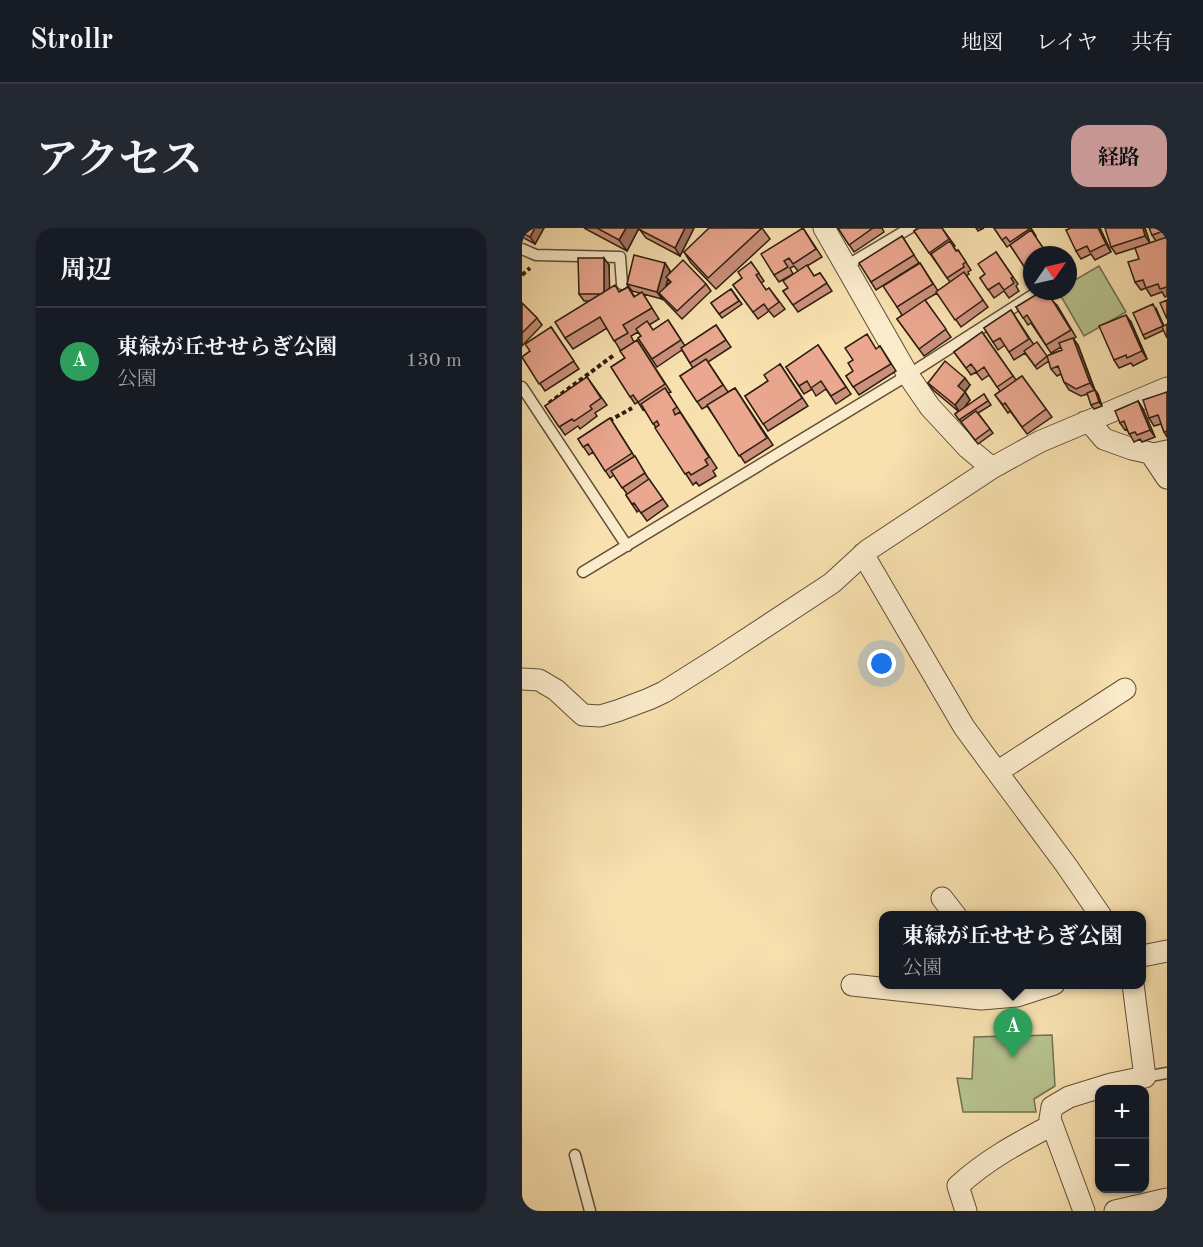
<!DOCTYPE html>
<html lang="ja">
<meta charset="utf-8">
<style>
body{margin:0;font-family:"Old Standard TT","Noto Serif JP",serif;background:#242831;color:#f1f3f6}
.controls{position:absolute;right:18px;bottom:18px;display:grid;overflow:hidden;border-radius:12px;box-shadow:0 2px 4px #0004}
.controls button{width:54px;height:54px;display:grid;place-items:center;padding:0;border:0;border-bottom:2px solid #363941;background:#171b24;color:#f1f3f6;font:30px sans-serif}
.compass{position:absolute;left:501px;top:18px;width:54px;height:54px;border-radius:50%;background:#171b24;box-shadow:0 2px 4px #0004;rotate:56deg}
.you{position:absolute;left:360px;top:436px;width:21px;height:21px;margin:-15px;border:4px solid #fff;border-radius:50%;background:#1a73e8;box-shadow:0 0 0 9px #1a73e833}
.badge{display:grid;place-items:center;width:39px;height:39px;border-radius:50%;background:#c59692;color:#fff;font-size:20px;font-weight:700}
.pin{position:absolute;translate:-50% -50px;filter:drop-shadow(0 2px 3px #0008)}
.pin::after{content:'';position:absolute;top:32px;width:21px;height:18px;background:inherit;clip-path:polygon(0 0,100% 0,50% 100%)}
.popup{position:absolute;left:357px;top:683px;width:267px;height:78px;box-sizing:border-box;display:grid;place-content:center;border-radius:12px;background:#171b24;filter:drop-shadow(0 2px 4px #0005);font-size:20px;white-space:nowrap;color:#9ea1a6}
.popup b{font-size:22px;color:#f1f3f6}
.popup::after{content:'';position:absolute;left:50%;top:100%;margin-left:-12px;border:12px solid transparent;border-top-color:#171b24}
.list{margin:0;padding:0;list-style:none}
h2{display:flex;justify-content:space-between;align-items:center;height:78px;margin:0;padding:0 24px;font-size:26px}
h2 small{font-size:20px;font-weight:400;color:#9ea1a6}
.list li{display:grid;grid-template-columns:39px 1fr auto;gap:18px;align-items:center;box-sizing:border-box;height:108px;padding:0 24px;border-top:2px solid #363941}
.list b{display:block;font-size:22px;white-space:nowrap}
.list p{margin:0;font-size:20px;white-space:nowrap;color:#9ea1a6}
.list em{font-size:20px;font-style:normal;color:#9ea1a6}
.map{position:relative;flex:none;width:645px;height:983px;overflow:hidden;border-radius:18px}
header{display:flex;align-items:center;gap:36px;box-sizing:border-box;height:84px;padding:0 30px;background:#171b24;border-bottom:2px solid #363941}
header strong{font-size:28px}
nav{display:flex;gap:33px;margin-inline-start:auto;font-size:21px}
.intro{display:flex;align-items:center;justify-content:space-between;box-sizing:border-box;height:144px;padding:0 36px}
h1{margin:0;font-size:42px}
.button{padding:15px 27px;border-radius:18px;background:#c59692;color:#111;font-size:21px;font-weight:700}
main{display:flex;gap:36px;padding:0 36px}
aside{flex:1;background:#171b24;border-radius:18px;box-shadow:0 2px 4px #0004}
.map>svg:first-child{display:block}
.green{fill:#b7c38f;stroke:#727150;stroke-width:1.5}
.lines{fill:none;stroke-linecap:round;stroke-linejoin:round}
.lane-casing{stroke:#604f38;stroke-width:13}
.street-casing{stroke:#604f38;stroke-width:23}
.path{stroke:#2e1f10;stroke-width:4;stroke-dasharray:4.5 3;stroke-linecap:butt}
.lane{stroke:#faebcb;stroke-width:10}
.street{stroke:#faebcb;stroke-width:21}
.wall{fill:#ca907c;stroke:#2e1f10;stroke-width:1.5;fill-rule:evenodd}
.shaded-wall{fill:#a47565;stroke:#2e1f10;stroke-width:1.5}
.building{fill:#eba790;stroke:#2e1f10;stroke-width:1.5}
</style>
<header>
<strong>Strollr</strong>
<nav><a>地図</a><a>レイヤ</a><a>共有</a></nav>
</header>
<div class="intro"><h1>アクセス</h1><a class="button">経路</a></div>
<main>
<aside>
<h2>周辺<small></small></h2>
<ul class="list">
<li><span class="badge" style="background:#2e9e5b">A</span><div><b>東緑が丘せせらぎ公園</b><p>公園</p></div><em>130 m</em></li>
</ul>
</aside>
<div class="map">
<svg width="645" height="983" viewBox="0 0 645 983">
<rect width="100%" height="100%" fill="#f8e0af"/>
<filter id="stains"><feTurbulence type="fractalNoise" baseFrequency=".00333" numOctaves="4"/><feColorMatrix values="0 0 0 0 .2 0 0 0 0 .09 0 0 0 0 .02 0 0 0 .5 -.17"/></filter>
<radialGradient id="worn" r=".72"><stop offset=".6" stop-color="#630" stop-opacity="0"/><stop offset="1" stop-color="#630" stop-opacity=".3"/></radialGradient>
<path class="green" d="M577 38 604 84 562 108 536 63H546V56Z
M530 807 533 858 512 871 514 884H441L435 850 450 851 452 809Z"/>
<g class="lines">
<defs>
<path id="lane" d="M0 21 14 27 98 29 100 56
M324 38 388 0
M0 159 105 318
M61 344 386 147 517 63
M623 849 645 845
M53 927 68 983"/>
<path id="street" d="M302 0 386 147 408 179 446 220 470 240
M563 194 571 198 582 211 610 221 632 226 645 223
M629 226 645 250
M341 326 442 499 475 544 603 461
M0 451 17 452 34 462 61 487 78 488 95 483 127 471 142 464 196 430 310 355 346 322 470 240 517 214 645 160
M475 544 544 637 579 688
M420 670 434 688
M620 728 645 723
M330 757 459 771 495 768 532 756
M444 983 436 958C464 932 496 915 530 897
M562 983 528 891 530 879 547 869 589 856 623 849 611 756
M593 983 645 971"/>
</defs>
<use href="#lane" class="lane-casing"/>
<use href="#street" class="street-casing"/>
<path class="path" d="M0 47 8 40
M27 175 92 127
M87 193 110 180"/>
<use href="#lane" class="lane"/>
<use href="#street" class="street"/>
</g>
<path class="wall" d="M0 0H22L13 16 0 9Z
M62 0H117L105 23Z
M172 0 158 28 124 10 118 2Z
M240 0 248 11 194 61 169 35 162 24Z
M281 0 300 29 285 38 292 48 298 45 310 63 276 84 261 63 266 60 276 43 272 38 268 40 271 46 257 54 252 47Z
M316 0H360L362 4 332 24Z
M420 0 433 18 432 19 434 23 436 22 449 42 446 44 447 46 444 48 466 79 439 99 415 65 403 72 429 109 402 128 375 91 380 87 375 79 398 35 416 63 428 54 392 3Z
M454 0H462L456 3Z
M472 0H509L514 8 510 27V50L488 17 485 19Z
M578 0 589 24 573 32 569 26 559 31 554 23Z
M623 0 628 15 634 13 630 7 645 0V68L643 69 640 64 629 68 624 60 619 62 613 54 617 31 616 19 594 26 589 19Z
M380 8 397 35 354 62 349 54Z
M474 24 496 56 494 58 497 63 487 70 482 63 472 70 458 50 463 46Z
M229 34 242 53 239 55 244 62 247 60 263 81 252 89 247 83 236 91 211 57 220 50Z
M143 35 148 43 147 46 184 56 189 63 160 91 140 70V71L121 66 137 91 127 97 131 102 146 92 163 118 194 97 209 119 186 134 206 164 213 160 251 217 223 235 185 178 180 181 158 148 171 140 160 122 135 139 116 110 119 108 116 104 109 108 112 114 115 112 149 164 146 165 195 240 191 243 194 248 177 258 174 254 171 257 122 181 121 182 116 174 113 176 89 139 103 130 85 100 51 121 43 110 67 73H62L57 66 87 37V61L97 64 106 59 113 69 118 65 110 63 105 56ZM146 51 148 54 144 58Z
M209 61 220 76 200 90 189 75Z
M528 71 535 77 554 109 551 111 556 117 573 162 576 166 580 178 572 181 569 177 566 166 559 168 547 162 542 154 539 146 535 148 529 141 527 133 515 141 503 125 492 132 483 117 476 122 462 100 489 82 512 117 525 128 540 122 539 119 529 125 509 95 506 97 494 79Z
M0 75 15 90 20 97 0 118Z
M634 80 642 98V102L623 111 621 107Z
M609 94 625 131 611 138 609 135 597 140 592 132Z
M29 99 57 141 23 163 0 129 8 123Z
M460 104 494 152 500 148 530 189 505 206 488 183 486 185 473 167 478 163 467 147 460 152 454 144 449 147 432 124Z
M296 117 329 166 314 176 304 161 294 168 290 161 282 166 264 139Z
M358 118 374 143 337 167 324 148 331 143Z
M258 136 286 178 246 203 223 168 246 153Z
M65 149 85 177 73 185 75 188 58 201 56 198 43 207 23 178Z
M406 155 448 157 443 164 448 172 442 180 462 166 469 177 456 185 471 205 456 216 433 186 436 183 411 162Z
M645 164V209L642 204 639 196 632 198 627 190Z
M616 173 621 181 633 209 620 214 618 211 612 214 605 201 603 202 598 195Z
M88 190 128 253 146 278 125 293 117 282 115 284 104 267 105 266 92 247 88 250 71 224 67 227 56 211Z"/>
<path class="shaded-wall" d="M13 0H22L13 16 8 9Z
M104 0H117L105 23 97 12Z
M163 0H172L158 28 153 20Z
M576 0H578L589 24 584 16Z
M621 0H623L628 15 623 8Z
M82 30 87 37 88 73 82 66Z
M143 35 148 43 141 69 137 65 140 70V71L135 64Z
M604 87 609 94 625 131 620 123Z
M551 110 556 117 573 163 568 155Z
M443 150 448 157 441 166 436 158Z
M573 162 576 166 580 178 577 174Z
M443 164 448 172 438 185 433 177Z
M616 173 621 181 633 209 628 202Z"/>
<path class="building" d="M0 0H13L8 9 0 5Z
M75 0H104L97 12Z
M120 0H163L153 20 118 2Z
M187 0H240L186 50 162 24Z
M281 0 294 21 271 36 267 30 262 33 266 39 252 47 239 26Z
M316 0H351L327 17Z
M397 0H420L427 11 407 25 392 3Z
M472 0H509L488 14 484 9 480 12Z
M547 0H576L584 16 568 24 565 18 554 23 544 2 547 1Z
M583 0H621L623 8 589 19Z
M627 0H645V2L630 7Z
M509 2 526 27H510V45L507 46 488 17Z
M380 8 392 27 349 54 337 35Z
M645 9V59L638 61 636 56 624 60 621 52 613 54 606 34 617 31 613 20Z
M428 13 434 23 436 22 444 34 441 36 442 39 425 50 409 26Z
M474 24 491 49 489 50 492 55 482 62 477 55 466 62 458 50 463 46 456 36Z
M112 27 143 35 135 64 105 56Z
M56 30H82V64L79 66H57Z
M161 32 184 56 155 83 137 65 149 54 144 49Z
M229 34 237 45 234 47 244 62 247 60 257 74 246 82 242 76 231 84 211 57 220 50 216 44Z
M398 35 411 56 375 79 361 58Z
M285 37 292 48 298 45 305 55 271 77 261 63 266 60 261 53Z
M442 44 461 72 433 92 414 64Z
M93 57 97 64 106 59 112 69 120 64 130 80 101 97 106 105 92 113 78 89 43 110 33 94Z
M209 61 217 73 197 86 189 75Z
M520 63H523L528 71 529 70 549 102 524 117 505 87 501 90 494 79Z
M403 72 424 101 397 121 375 91Z
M645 72V91L638 75Z
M0 75 15 90 0 105Z
M631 76 641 98 621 107 611 85Z
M489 82 507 111 487 124 478 110 471 114 462 100Z
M604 87 620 123 605 130 604 127 592 132 577 98Z
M146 92 159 112 130 131 116 110 119 108 114 101 125 93 131 102Z
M645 96V110L640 99Z
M194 97 204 112 168 135 159 120Z
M29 99 52 133 17 156 0 129 8 123 3 116Z
M460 104 491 148 475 159 462 139 455 144 449 136 444 140 432 124Z
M345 106 354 121 358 118 369 136 331 159 324 148 331 143 326 135 331 132 323 120Z
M551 110 568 155 554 161 542 154 536 138 529 141 525 128 540 122 537 115Z
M115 112 143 156 116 174 111 167 108 169 89 139 103 130 98 123Z
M515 114 525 128 513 138 502 123Z
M296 117 324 159 309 168 299 153 289 160 285 153 277 158 264 139Z
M184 131 201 157 175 174 158 148Z
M423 133 443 150 436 158 443 164 433 177 406 155Z
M258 136 280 170 241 196 223 168 246 153 242 147Z
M500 148 524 181 500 199 483 175 481 177 473 167Z
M65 149 79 170 68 178 70 181 52 193 50 191 37 199 23 178Z
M143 160 155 179 151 182 153 187 158 184 187 229 183 232 186 237 169 247 167 244 163 246 133 200 137 197 135 193 131 196 119 176Z
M213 160 245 210 217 228 185 177Z
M573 162 577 174 569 177 565 165Z
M645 164V203L642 204 636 187 627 190 621 172Z
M462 166 466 173 437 192 433 186Z
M616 173 628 202 615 207 613 204 607 206 602 193 598 195 593 183Z
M454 183 468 201 453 212 439 194Z
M88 190 110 225 83 243 66 216 61 219 56 211Z
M113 228 123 245 100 260 89 243Z
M127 251 141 271 119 285 112 275 110 276 104 267Z"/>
<rect width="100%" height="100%" filter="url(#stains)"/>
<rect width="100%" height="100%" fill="url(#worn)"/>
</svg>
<div class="controls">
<button>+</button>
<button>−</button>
</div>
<svg class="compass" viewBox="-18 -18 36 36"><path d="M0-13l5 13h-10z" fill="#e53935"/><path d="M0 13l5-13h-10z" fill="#9ea1a6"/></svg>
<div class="you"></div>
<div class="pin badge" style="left:491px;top:830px;background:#2e9e5b">A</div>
<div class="popup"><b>東緑が丘せせらぎ公園</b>公園</div>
</div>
</main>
